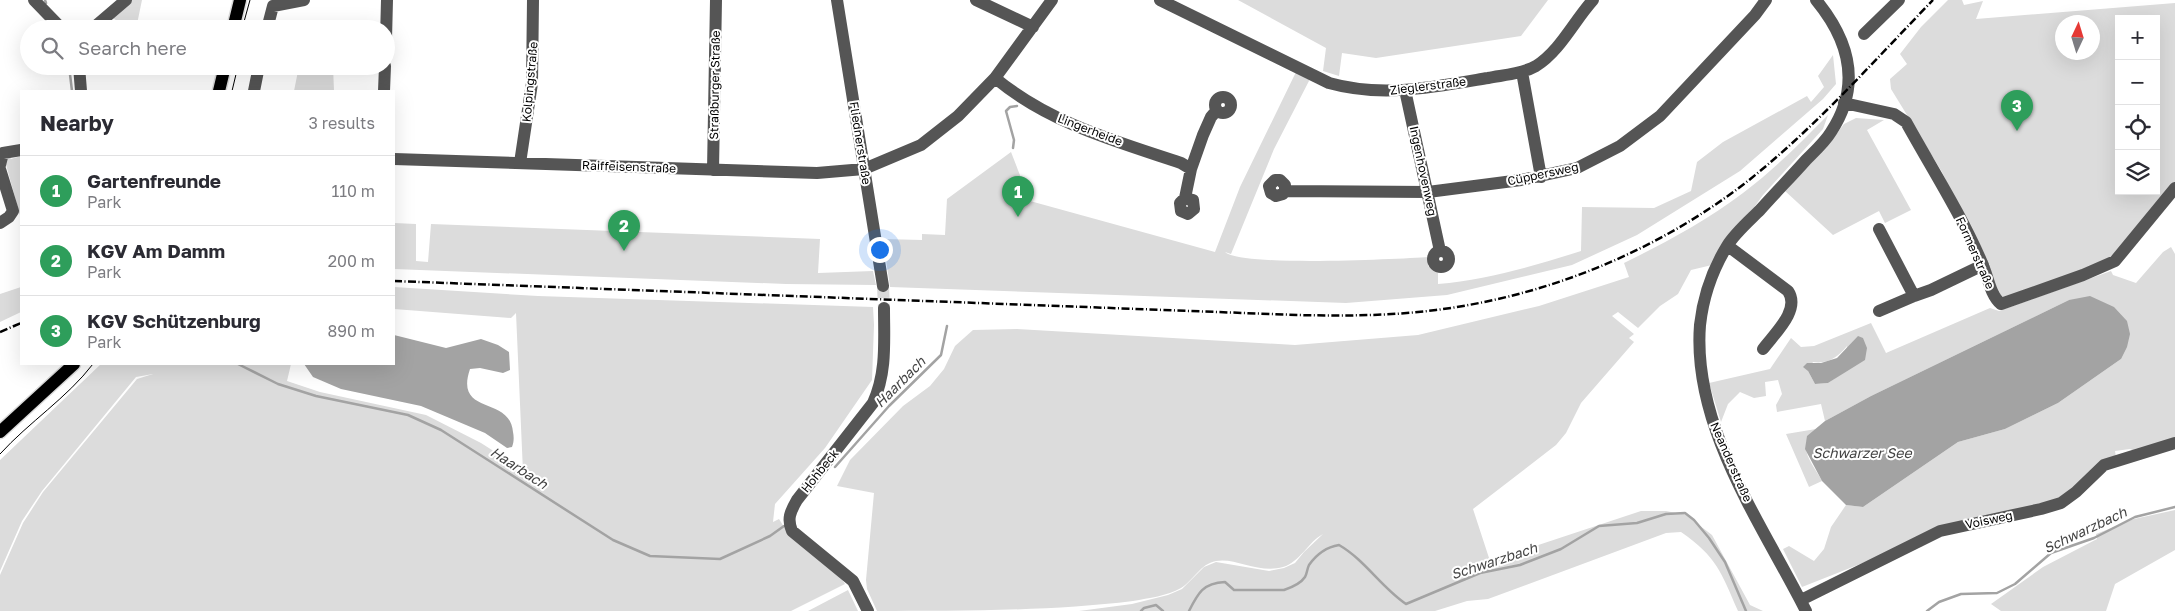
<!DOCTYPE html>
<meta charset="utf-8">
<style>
body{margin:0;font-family:"Golos Text",sans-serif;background:#f2f2f3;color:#2b2b33}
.controls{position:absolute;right:15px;top:15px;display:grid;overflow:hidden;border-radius:0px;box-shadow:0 5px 20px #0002}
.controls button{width:45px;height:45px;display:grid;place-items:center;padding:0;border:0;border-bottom:1px solid #e1e1e2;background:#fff;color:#2b2b33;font:25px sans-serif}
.compass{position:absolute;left:2055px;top:15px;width:45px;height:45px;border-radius:50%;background:#fff;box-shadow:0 5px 20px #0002;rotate:4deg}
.you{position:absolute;left:879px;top:249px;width:18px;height:18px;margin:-12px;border:4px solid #fff;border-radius:50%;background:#1a73e8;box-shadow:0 0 0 8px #1a73e833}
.badge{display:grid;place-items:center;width:32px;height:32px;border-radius:50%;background:#111827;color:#fff;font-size:16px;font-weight:700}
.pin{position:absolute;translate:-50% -41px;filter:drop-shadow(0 1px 2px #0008)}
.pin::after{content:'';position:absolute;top:26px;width:18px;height:15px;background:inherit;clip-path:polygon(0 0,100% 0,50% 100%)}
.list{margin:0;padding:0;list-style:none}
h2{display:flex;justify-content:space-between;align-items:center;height:65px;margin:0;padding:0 20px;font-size:21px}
h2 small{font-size:16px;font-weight:400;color:#7c7c81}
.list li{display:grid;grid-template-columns:32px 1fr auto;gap:15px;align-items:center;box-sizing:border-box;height:70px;padding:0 20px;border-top:1px solid #e1e1e2}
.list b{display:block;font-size:19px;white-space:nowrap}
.list p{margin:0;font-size:16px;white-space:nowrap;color:#7c7c81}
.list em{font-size:16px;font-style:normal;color:#7c7c81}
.icon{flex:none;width:28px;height:28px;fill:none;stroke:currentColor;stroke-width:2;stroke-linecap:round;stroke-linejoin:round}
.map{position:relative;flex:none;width:2175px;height:611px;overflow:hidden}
.search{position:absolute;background:#fff;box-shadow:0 5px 20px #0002;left:20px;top:20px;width:375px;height:55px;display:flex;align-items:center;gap:12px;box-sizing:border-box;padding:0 18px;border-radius:28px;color:#7c7c81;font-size:19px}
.panel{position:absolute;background:#fff;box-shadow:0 5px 20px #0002;left:20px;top:90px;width:375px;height:275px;border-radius:0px}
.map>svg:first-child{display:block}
.green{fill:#dcdcdc;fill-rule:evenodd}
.water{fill:#a3a3a3}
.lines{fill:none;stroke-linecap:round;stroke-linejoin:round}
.stream{stroke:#a3a3a3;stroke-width:2.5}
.minor-tunnel{stroke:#d9d9d9;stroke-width:12;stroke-dasharray:12 6;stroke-linecap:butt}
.major-casing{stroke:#dbdbdb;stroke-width:15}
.minor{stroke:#555;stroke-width:12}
.major{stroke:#000;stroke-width:12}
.tram{stroke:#000;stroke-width:1}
.rail{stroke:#000;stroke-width:2.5;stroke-dasharray:8 2.5 1 2.5;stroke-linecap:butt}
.labels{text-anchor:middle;stroke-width:4;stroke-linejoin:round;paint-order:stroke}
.street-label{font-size:12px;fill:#000;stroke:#fff}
.water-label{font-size:14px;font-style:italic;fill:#444;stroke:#fff}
</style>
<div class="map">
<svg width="2175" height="611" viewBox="0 0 2175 611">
<rect width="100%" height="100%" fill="#fff"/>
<path class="green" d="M131 0H142L136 29H130L111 17Z
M1238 0H1548L1521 36 1376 58 1342 53 1339 76 1323 71 1326 48Z
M1948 0H1962L1964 5 1983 1 1976 19 2175 3V182L2110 259 2003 300 1942 172 1891 89 1890 79 1907 64 1900 54 1921 27ZM2119 19H2156V191H2119ZM2062 22H2092V52H2062Z
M1833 55 1836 84 1823 99 1740 171 1637 235 1572 265 1447 295 1346 303 890 287 883 239 922 240V234L945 235 947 199 1011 152 1030 201 1215 252 1240 187 1296 72 1310 79 1274 149 1231 254 1225 252C1242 267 1398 259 1429 257L1428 266 1438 273V284C1487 280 1534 266 1581 251L1582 207 1654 208 1691 191 1697 162 1723 142 1807 96 1811 102 1824 87 1818 76Z
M299 66H333L334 91H294Z
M1828 115 1823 129 1763 195 1712 265 1691 270 1678 294 1660 306 1638 328 1618 312 1612 316 1634 334 1629 338 1634 342 1581 403 1566 433 1556 445 1473 509 1490 561 1641 511H1666L1686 515 1712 535 1750 605 1763 611H1738C1721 572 1717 557 1681 532L1666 533 1488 599 1467 601 1435 611H1079L1132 604 1168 595 1182 589 1204 567 1216 562 1269 571 1284 568 1295 563 1304 552 1323 534C1308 542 1300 562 1283 567 1259 574 1235 557 1216 561 1200 564 1194 580 1181 588 1167 596 1149 598 1133 601 1052 611 960 611 877 611L867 589 866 580 874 493 837 486 850 460 903 406 930 386 944 369 955 346 973 330 1017 329 1295 345 1418 335 1539 306 1629 277 1624 263C1665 243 1706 221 1743 193 1774 170 1801 142 1828 115Z
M1856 118 1884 120 1867 130 1911 210 1885 223 1879 211 1833 235 1785 191 1828 145 1844 124Z
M9 156 11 159 21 156V219L5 161Z
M394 223 416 224V261L428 262 431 224 820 239 818 273 873 271 876 285 786 284 394 269Z
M2171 247 2175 254V438L2135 451 2130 449 2115 451 2116 457 2064 497 1888 553 1802 587 1783 549 1789 546 1814 561 1824 549 1831 527 1846 505 1863 507 1958 442 2005 429 2058 403 2121 359 2069 300 1871 396 1825 421 1821 404 1777 412 1776 405 1782 394 1778 380 1765 382 1766 396 1754 398 1740 392 1728 404 1721 422 1709 383 1770 369 1791 338 1801 347 1814 346 1871 323 1886 353 1990 308 1999 311 2111 271 2113 275 2136 283 2163 252ZM1847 346 1843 373 1828 383 1815 384 1808 371 1813 362C1828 364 1837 358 1847 346Z
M21 287V312L0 322V294Z
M394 287 538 296 873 307 874 325 872 380 825 448 775 504 773 522 779 519 789 535 838 573 845 584 791 611H0V575L23 523 43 492 137 379 153 374 136 377 42 491 22 521 0 571V460L101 364H291L287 381 320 392 426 415 481 443 522 469 523 472 516 313 511 318 394 309Z
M1816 429C1795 447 1812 462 1822 481L1809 487 1786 434Z
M2175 510V550L2115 584 2106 611H2001L1991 604 2043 567 2097 539 2096 534 2134 519Z
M848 590 858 611H808Z"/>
<path class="water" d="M2090 296 2114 307 2127 321 2130 334 2127 347 2121 359 2058 403 2005 429 1958 442 1863 507 1846 505 1822 481 1805 449 1807 436 1825 421 1871 396 2069 300Z
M394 335 446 348 481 339 498 345 509 352 510 370 503 373 480 368 470 369C454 416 510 395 513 432 514 437 514 442 512 447L507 448 485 433 421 406 341 389 313 377 304 364H394Z
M1858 336 1863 338 1867 348 1865 360 1828 383 1815 384 1808 371 1803 367 1807 363H1821L1837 358Z"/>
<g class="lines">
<path class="stream" d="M45 0 46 3
M69 66 72 91
M1013 148 1014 140 1006 111 1010 107 1017 106
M238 364 278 384 316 396 408 415 441 430 613 540 650 556 720 559 770 536 784 526
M835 467 889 406 941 355 947 326
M1141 611 1144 608 1156 605 1163 611
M1189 611C1198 593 1203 583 1225 582L1234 590H1284C1290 588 1301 583 1305 577 1307 574 1307 569 1309 565 1316 555 1327 547 1339 545 1365 560 1381 587 1406 604L1480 573 1520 565 1561 549 1599 526 1637 523 1666 514 1685 513 1694 520 1709 538 1725 562 1746 611
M1927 611 1939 602 1961 594 1997 593 2015 584 2051 553 2094 538 2135 517 2175 507"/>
<path class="minor-tunnel" d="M883 286 884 308"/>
<defs>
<path id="major" d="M233 29 240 0
M219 91 225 66
M0 432 74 364"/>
</defs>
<use href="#major" class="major-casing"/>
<path class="minor" d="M34 0 62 29
M837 0 883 286
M976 0 1033 27
M1160 0 1329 83C1382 98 1435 87 1488 78 1503 75 1522 74 1536 66 1560 51 1574 21 1593 0
M92 29 126 0
M267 29 273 6 304 0
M1864 34 1899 0
M386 39 387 0
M79 66 81 91
M1522 72 1541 177
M995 78C1049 123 1115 141 1181 163L1191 169
M1405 90 1440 251
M254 91 259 66
M384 91 385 66
M1215 105a8 8 0 1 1 16 0a8 8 0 1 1-16 0Z
M1844 103 1894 114 1906 122C1932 169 1961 214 1982 263 1988 276 1990 295 2001 304L2083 275 2115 261 2175 188
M394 159 817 173 864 169 921 145 958 116 995 78 1052 0
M520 163 532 83 533 0
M0 165 3 153 21 150
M0 169 13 211 9 217 0 223
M713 170 716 0
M1285 191V185L1280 180H1275L1269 186 1271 193 1276 196 1283 194 1285 191 1428 192 1521 180 1577 168 1620 146 1660 116 1755 15 1766 0
M1185 198 1193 200 1194 209 1188 214 1181 211 1180 203 1185 198 1191 169 1203 135 1211 117 1217 110
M1879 229 1914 296 1931 290 1983 265
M1728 246 1788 291C1801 310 1774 334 1763 349
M1433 259a8 8 0 1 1 16 0a8 8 0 1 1-16 0Z
M1879 311 1914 296
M1801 600 1940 531 2041 509 2061 503 2076 492 2104 465 2175 443
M868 611 853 581 792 531C787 519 790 512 797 500L873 403C887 372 884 341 884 308
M1806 611C1762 524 1692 427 1700 325 1703 298 1713 269 1727 246 1735 233 1749 221 1760 210 1775 193 1791 177 1806 160 1815 151 1825 142 1831 132 1862 85 1849 40 1816 0"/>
<use href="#major" class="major"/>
<path class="tram" d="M242 29 250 0
M232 91 238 66
M0 454C29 422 67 398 93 364"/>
<path class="rail" d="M394 281 1297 315C1343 316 1390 316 1436 310 1547 296 1655 252 1744 184 1813 130 1872 63 1933 0
M0 332 21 323"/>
</g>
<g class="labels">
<g class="street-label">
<text transform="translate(530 82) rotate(-85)" y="4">Kolpingstraße</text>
<text transform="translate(715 85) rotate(-89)" y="4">Straßburger Straße</text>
<text transform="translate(1428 86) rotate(-7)" y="4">Zieglerstraße</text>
<text transform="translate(1090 130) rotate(21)" y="4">Lingerheide</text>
<text transform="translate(860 143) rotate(81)" y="4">Fliednerstraße</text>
<text transform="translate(629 167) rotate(2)" y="4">Raiffeisenstraße</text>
<text transform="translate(1423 171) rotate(78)" y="4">Ingenhovenweg</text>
<text transform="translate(1543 174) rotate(-12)" y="4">Cüppersweg</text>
<text transform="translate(1975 253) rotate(66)" y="4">Formerstraße</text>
<text transform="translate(1731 462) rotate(66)" y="4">Neanderstraße</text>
<text transform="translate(820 471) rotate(-51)" y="4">Hohbeck</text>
<text transform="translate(1989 520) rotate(-12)" y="4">Voisweg</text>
</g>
<g class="water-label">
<text transform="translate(900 382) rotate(-45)" y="5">Haarbach</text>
<text x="1862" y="458">Schwarzer See</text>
<text transform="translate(519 468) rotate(33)" y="5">Haarbach</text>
<text transform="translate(2085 530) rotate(-25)" y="5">Schwarzbach</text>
<text transform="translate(1494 561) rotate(-18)" y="5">Schwarzbach</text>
</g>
</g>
</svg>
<div class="controls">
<button>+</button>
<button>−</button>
<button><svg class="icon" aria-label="locate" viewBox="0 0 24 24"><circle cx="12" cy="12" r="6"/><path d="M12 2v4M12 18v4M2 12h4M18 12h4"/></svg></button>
<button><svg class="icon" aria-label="layers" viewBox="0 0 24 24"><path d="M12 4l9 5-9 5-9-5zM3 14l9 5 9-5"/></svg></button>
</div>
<svg class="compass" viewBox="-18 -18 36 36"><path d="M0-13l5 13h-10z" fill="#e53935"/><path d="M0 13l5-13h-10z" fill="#7c7c81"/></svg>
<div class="you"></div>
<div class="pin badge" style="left:1018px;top:217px;background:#2e9e5b">1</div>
<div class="pin badge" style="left:624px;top:251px;background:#2e9e5b">2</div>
<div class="pin badge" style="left:2017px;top:131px;background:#2e9e5b">3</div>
<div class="search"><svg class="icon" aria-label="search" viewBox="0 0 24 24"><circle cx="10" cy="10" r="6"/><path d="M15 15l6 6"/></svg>Search here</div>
<section class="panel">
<h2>Nearby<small>3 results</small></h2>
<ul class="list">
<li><span class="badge" style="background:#2e9e5b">1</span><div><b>Gartenfreunde</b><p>Park</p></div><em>110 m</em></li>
<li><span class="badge" style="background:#2e9e5b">2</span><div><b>KGV Am Damm</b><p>Park</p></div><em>200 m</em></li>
<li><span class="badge" style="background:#2e9e5b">3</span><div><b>KGV Schützenburg</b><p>Park</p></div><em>890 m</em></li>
</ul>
</section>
</div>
